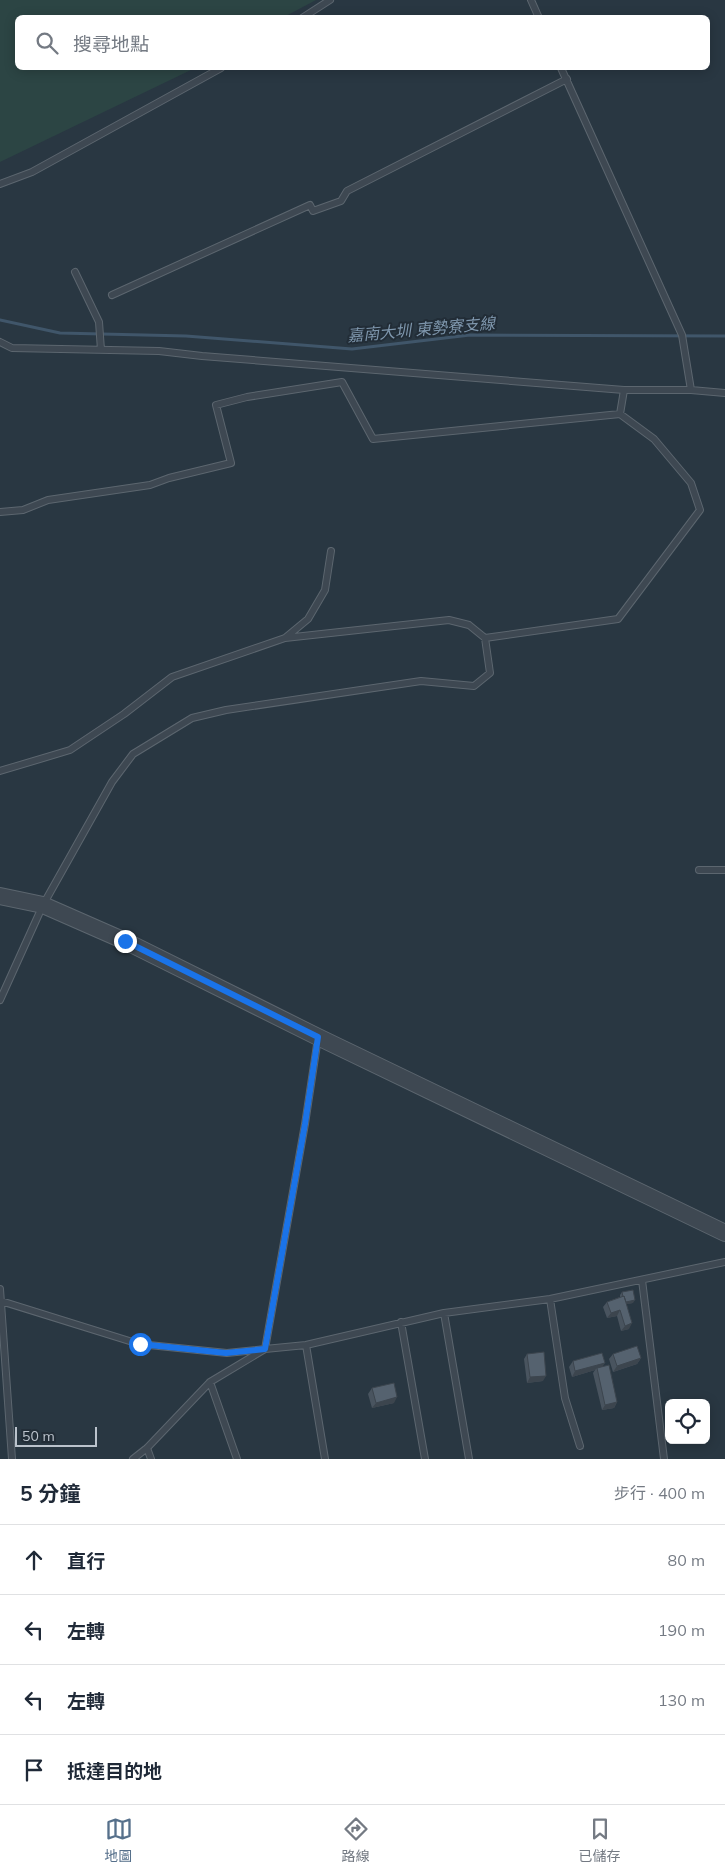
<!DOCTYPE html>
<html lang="zh-TW">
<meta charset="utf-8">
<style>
body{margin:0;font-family:Mulish,"Noto Sans TC",sans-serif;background:#f6f6f7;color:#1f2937}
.controls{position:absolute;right:15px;bottom:15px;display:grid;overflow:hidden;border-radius:8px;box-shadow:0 2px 12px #0003}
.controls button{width:45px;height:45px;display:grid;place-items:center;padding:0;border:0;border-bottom:1px solid #e0e1e3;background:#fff;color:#1f2937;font:25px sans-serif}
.scale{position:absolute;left:15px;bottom:12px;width:82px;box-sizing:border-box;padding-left:5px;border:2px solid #bbc3cc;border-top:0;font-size:14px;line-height:18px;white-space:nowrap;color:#bbc3cc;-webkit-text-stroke:4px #222d37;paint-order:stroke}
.stop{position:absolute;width:15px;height:15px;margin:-11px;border:4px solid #1a73e8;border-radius:50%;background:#fff}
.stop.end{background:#1a73e8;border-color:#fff;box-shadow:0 1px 5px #0008}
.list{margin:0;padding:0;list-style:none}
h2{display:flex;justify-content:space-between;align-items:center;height:65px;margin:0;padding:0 20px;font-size:21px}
h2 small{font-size:16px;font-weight:400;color:#747a83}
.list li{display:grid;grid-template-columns:32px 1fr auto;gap:15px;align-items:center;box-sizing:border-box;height:70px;padding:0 20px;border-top:1px solid #e0e1e3}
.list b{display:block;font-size:19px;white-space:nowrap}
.list em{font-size:16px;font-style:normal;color:#747a83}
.icon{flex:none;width:28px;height:28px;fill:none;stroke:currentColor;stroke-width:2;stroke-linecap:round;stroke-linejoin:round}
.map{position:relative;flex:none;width:725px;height:1459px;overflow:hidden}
.search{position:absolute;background:#fff;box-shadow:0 2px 12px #0003;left:15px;right:15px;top:15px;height:55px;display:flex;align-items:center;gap:12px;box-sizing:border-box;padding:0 18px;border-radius:8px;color:#747a83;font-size:19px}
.sheet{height:345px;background:#fff}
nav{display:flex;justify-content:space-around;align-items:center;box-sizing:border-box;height:70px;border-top:1px solid #e0e1e3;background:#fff;font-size:14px;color:#747a83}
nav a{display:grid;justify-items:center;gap:2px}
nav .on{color:#56708b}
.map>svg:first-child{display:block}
.green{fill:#2c4544}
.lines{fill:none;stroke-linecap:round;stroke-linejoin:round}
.stream{stroke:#40566a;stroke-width:3}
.service-casing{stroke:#5c666f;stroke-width:8}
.tertiary-casing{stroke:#5c666f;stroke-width:18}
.service{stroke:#3e4852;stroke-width:6}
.tertiary{stroke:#3e4852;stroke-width:16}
.wall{fill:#49545f}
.shaded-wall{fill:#3c454e}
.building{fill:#55626f;stroke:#3c454e}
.route{stroke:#1a73e8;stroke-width:6}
.labels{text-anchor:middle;stroke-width:4;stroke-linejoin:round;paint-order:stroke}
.water-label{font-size:16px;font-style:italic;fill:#7e96ac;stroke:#222d37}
</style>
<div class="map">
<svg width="725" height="1459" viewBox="0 0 725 1459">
<rect width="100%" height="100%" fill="#293742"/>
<path class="green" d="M0 0H316L284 17 18 18V68H195L0 162Z"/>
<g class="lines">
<path class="stream" d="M0 320 60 333 186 336 352 349 470 335 725 336"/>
<defs>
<path id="service" d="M531 0 539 18
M302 18 330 0
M561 68 682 335 691 390 725 393
M0 184 32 172 221 68
M75 272 99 322 101 350
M112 295 310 205 313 211 341 201 347 191 567 79
M0 342 12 348 159 351 202 356 624 390H691
M0 512 23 510 48 500 150 485 169 478 231 463 216 405 247 397 342 382 373 439 620 414
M485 638 618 619 700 510 691 483 654 439 620 414 624 390
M0 771 70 750 124 714 172 677 285 638 308 619 325 590 331 551
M699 870H725
M0 1000 43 905 112 782 133 754 192 718 226 710 421 681 474 686 490 673 485 638 469 625 449 620 285 638
M642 1280 664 1459
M0 1289 12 1459
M550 1299 565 1398 580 1446
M1 1301 139 1344 227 1353 265 1349 305 1124 318 1038
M444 1313 469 1459
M401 1322 425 1459
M306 1345 325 1459
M210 1382 237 1459
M147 1448 151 1459
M133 1459 147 1448 210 1382 265 1349 306 1345 444 1313 550 1299 725 1262"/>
<path id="tertiary" d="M0 896 43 905 125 941 318 1037 725 1233"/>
</defs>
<use href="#service" class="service-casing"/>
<use href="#tertiary" class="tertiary-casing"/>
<use href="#service" class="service"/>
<use href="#tertiary" class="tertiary"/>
</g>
<path class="wall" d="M622 1292 633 1303 626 1304 629 1329 621 1331 617 1316 607 1318 603 1307 607 1302 620 1297V1295Z
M527 1354 543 1381 527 1383 524 1359Z
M613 1354 641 1358 637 1364 613 1372 609 1359Z
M573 1361 603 1366 617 1402 614 1408 602 1410 593 1373 595 1370 572 1377 569 1367Z
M372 1388 394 1403 372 1408 368 1394Z"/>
<path class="shaded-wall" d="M635 1300 633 1303 622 1305 624 1303Z
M620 1310 617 1316 607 1318 611 1313Z
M632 1323 629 1329 621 1331 625 1326Z
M641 1358 637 1364 613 1372 617 1366Z
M605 1363 601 1369 597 1368 595 1370 572 1377 575 1371Z
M546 1376 543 1381 527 1383 530 1377Z
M397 1397 394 1403 372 1408 376 1403Z
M617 1402 614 1408 602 1410 605 1405Z"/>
<path class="building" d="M633 1290 635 1300 626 1302 624 1296 623 1297 622 1292Z
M624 1296 632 1323 625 1326 620 1310 611 1313 607 1302Z
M637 1346 641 1358 617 1366 613 1354Z
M544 1352 546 1376 530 1377 527 1354Z
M602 1353 605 1363 575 1371 573 1361Z
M609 1365 617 1402 605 1405 597 1368Z
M394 1383 397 1397 376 1403 372 1388Z"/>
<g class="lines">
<path class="route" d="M125 941 318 1037 305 1124 265 1349 226 1353 140 1344"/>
</g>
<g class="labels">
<g class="water-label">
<text transform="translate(421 329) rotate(-5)" y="6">嘉南大圳 東勢寮支線</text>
</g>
</g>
</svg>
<div class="controls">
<button><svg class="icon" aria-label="locate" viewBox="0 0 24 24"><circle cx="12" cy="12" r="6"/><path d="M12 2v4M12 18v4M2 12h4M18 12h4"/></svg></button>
</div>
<div class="scale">50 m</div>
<div class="stop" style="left:140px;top:1344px"></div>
<div class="stop end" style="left:125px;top:941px"></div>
<div class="search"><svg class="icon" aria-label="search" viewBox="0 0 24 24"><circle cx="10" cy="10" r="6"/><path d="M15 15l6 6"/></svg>搜尋地點</div>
</div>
<section class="sheet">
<h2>5 分鐘<small>步行 · 400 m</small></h2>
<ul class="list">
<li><svg class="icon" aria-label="ahead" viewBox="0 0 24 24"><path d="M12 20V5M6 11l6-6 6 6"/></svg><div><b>直行</b></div><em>80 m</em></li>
<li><svg class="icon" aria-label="left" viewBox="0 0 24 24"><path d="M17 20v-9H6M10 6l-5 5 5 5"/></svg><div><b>左轉</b></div><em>190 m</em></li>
<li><svg class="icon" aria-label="left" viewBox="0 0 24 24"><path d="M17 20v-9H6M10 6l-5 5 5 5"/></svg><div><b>左轉</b></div><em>130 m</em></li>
<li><svg class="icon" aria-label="arrive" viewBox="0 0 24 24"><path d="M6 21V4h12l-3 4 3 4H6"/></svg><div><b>抵達目的地</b></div></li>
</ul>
</section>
<nav>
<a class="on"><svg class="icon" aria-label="map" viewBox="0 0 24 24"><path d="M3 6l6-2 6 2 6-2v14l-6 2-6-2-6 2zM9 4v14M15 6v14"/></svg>地圖</a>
<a><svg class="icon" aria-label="directions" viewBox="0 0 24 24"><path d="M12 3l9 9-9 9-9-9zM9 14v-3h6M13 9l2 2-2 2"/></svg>路線</a>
<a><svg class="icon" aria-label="saved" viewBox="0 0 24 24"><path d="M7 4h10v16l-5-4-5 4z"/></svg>已儲存</a>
</nav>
